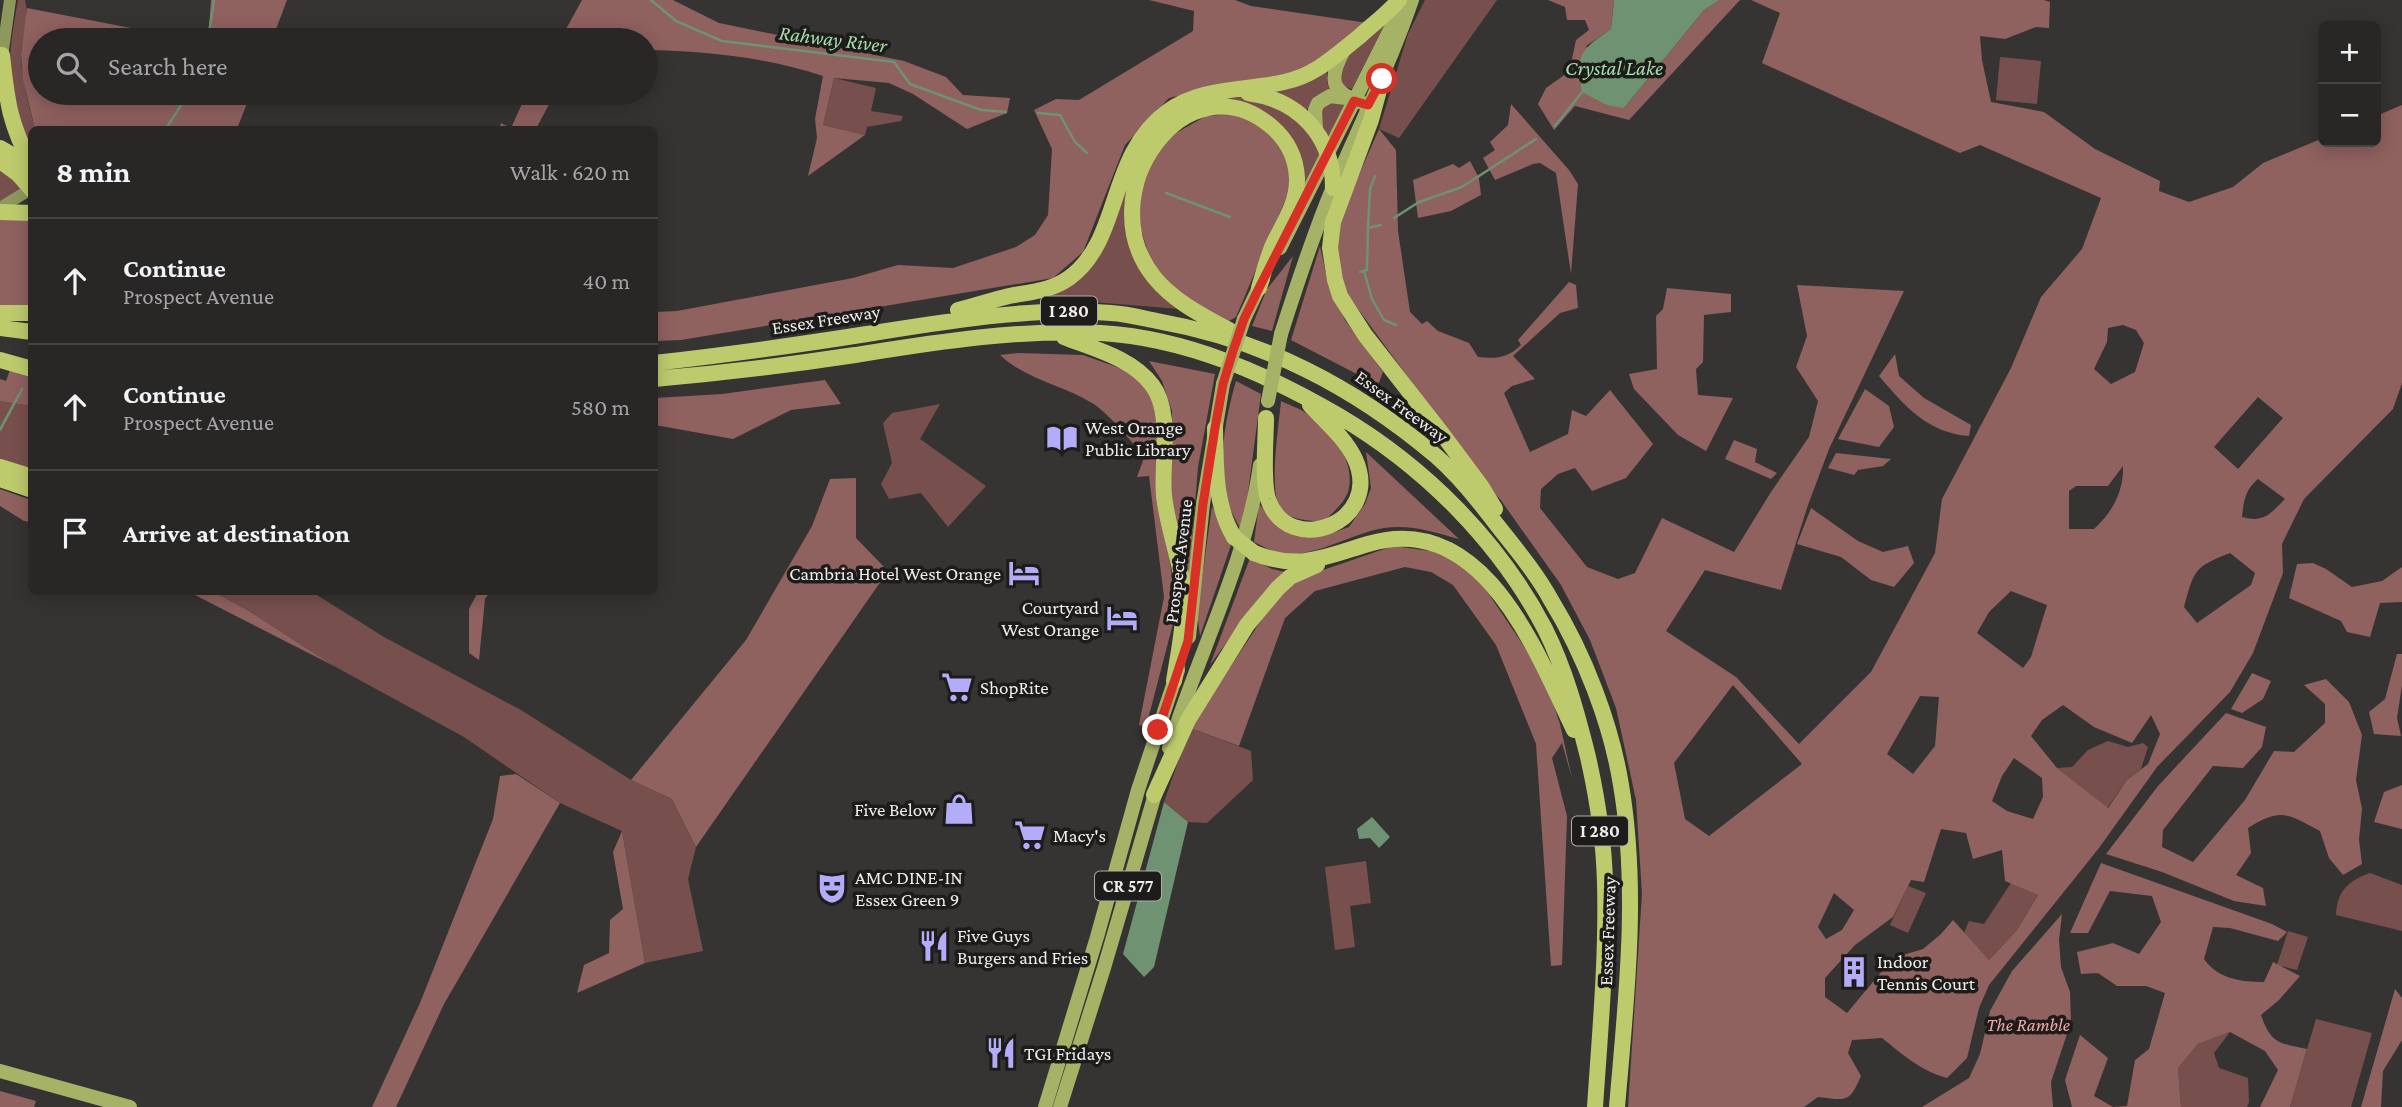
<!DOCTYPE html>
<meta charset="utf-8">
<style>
body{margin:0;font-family:"Crimson Pro",serif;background:#343332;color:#f1f3f6}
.controls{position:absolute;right:21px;top:21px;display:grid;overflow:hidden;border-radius:10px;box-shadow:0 4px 18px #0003}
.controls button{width:63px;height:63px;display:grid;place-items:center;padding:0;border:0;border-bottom:2px solid #444443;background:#282726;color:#f1f3f6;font:35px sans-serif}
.stop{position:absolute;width:21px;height:21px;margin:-16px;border:5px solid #d93025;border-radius:50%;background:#fff}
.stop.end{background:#d93025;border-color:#fff;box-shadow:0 2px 7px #0008}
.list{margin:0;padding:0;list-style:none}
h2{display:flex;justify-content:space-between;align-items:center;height:91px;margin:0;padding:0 28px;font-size:30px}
h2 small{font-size:23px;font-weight:400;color:#a5a5a7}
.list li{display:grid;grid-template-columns:46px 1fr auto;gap:21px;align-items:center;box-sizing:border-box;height:126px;padding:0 28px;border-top:2px solid #444443}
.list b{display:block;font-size:26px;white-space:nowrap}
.list p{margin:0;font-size:23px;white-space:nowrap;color:#a5a5a7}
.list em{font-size:23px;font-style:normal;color:#a5a5a7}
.icon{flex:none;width:38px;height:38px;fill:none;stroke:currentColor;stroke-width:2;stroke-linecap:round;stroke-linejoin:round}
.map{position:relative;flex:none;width:2402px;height:1107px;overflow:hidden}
.search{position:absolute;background:#282726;box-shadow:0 4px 18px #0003;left:28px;top:28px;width:630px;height:77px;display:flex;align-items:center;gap:18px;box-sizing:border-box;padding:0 24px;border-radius:38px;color:#a5a5a7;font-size:26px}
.panel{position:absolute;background:#282726;box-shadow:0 4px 18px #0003;left:28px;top:126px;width:630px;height:469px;border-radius:10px}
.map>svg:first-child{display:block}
.green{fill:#77504e}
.forest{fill:#8f615f;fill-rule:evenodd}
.water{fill:#6f9273}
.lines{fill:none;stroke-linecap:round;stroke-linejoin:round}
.stream{stroke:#6f9273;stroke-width:2.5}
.secondary{stroke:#8e985d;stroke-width:12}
.primary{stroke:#a6b366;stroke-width:14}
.highway{stroke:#bdcb6d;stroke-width:16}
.primary-bridge{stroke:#a6b366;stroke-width:14}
.highway-bridge{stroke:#bdcb6d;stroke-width:16}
.route{stroke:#d93025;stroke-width:9}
.labels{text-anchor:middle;stroke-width:7;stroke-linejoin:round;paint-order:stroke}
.shield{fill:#1d1c1b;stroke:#afaead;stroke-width:2}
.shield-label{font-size:18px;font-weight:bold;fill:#ededeb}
.street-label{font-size:19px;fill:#ededeb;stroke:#1d1c1b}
.poi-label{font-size:19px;fill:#ededeb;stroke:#1d1c1b;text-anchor:start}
.park-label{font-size:19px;font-style:italic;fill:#f4a8a5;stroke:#1d1c1b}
.water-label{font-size:21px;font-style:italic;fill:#a5deac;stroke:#1d1c1b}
</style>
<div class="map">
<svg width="2402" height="1107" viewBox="0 0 2402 1107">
<rect width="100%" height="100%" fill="#363432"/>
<path class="green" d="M18 0H25C30 18 22 36 21 54 21 79 29 105 35 129L32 130 31 155C26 142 17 128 14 115 5 76 11 39 18 0Z
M1425 0H1497L1399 138 1379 129 1408 34Z
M1386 22 1352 89 1343 86 1336 77 1349 50Z
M2000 57 2041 61 2037 104 1996 100Z
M1327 69V83L1333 91 1315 96 1307 110 1265 90Z
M834 78 876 88 871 111 903 116 901 121 867 127 865 135 823 125Z
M1242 97 1274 104 1301 121 1321 153 1300 196 1203 99Z
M1342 101 1344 106 1328 138C1319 126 1318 118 1323 104Z
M0 167 24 186 0 203Z
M1127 181 1128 233 1179 309 1032 297 1073 281Z
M0 401 31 406V473L0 462Z
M940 404 920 439 986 486 948 527 921 493 889 499 881 484 892 463 883 423 892 413Z
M214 592H312L384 637 521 710 631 780 672 799 696 847 688 879 703 951 645 963 622 831 560 803 464 737 334 666 249 611Z
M1190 728 1251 751 1253 780 1207 823 1188 822 1164 802Z
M2108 741 2128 747 2143 743 2148 747 2141 769 2127 780 2107 808 2057 768 2072 767 2088 750Z
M1366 861 1371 903 1350 906 1355 947 1335 950 1325 867Z
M2370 873 2402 885V931L2336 915C2337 891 2348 881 2370 873Z
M2011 883 2038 895 2017 930 1989 960 1964 933 1969 921 1984 924Z
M1908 886 1926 893 1908 933 1890 925Z
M2288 931 2308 937 2297 970 2277 965Z
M2316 1019 2372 1033 2351 1107H2290Z
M2230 1032 2214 1053 2219 1068 2248 1078 2249 1102 2247 1107H2181L2178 1068 2198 1044Z"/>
<path class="forest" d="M211 0H287L272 40H208Z
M582 0H673L719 23 904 61 946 77 963 95 1010 98 1007 113 967 129 913 94 889 83 834 78 823 125 865 135 808 176 817 138 815 119 823 76C765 57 706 51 646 50V40H560Z
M1149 0H1235L1251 6 1368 23 1296 76 1228 84 1169 98 1125 145 1083 252 1053 278 681 340 655 341V312L677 311 853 278 898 265 953 268 1016 247 1035 235 1048 215 1052 149 1034 110 1056 99 1079 100 1193 31 1194 11Z
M1548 0H1614L1611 29 1586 46 1624 108 1704 10 1720 0H1740L1629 120 1575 106 1554 130 1538 104 1546 88 1563 76 1572 59 1576 40 1589 30 1585 20H1567L1565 7Z
M1751 0H2044L2050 2 2049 28 2036 27 2005 39 1980 36 1982 60 1991 102 2044 112 2095 149 2160 181 2159 191 2189 202 2233 187 2263 163 2323 138V142H2376V116L2402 105V383L2393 409 2304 499 2282 544 2283 573 2253 653 2230 692 2157 767 2099 848 1989 985 1979 1008 1967 1058 1947 1078C1921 1071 1903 1055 1882 1038L1852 1040 1848 1053 1861 1076C1849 1104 1846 1100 1818 1097L1804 1107H1628L1642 894 1636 800 1616 708 1590 640 1561 585 1500 499 1480 480 1481 477 1339 283 1336 249 1341 216 1379 129 1396 150 1398 231 1410 312 1422 324 1427 321 1438 331 1469 343 1478 357C1496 359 1508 358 1521 345L1518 340 1569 282 1576 285 1578 308 1560 313 1513 356 1535 379 1512 386 1504 393 1530 452 1568 434 1572 410 1586 416 1610 390 1653 444 1626 478 1592 491 1575 468 1558 474 1541 489 1540 508 1587 567 1618 579 1635 573 1662 518 1734 552 1771 492 1809 437 1818 401 1796 367 1807 336 1797 285 1904 291 1829 449 1808 505 1781 590 1705 570 1666 631 1736 677 1799 744 1871 672 1935 553 1942 499 2011 368 2041 297 2082 249 2101 198 1980 145 1960 153 1762 63 1780 13ZM2123 325 2136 330 2144 343 2135 372 2111 384 2094 369 2107 342 2108 328ZM2258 397 2283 418 2238 469 2214 447ZM2123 466C2124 490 2113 512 2094 529H2069V491L2076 486H2108ZM2258 479 2285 499C2270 514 2264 523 2242 517 2244 500 2245 490 2258 479ZM2230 553 2255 573 2251 585 2197 623 2184 607C2194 570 2194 567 2230 553ZM2011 591 2047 605 2031 657 2023 668 1977 633 1989 612ZM1733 685 1802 764 1709 836 1685 819 1674 763ZM1920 696 1939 697 1935 746 1913 774 1887 754ZM2063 705 2094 727 2132 743 2151 715 2160 734 2148 764 2127 780 2108 808 2057 768 2031 736 2042 720ZM2014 758 2042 778 2043 797 2033 819 2007 811 1992 801 2002 776ZM1941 829 1966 833 1973 859 2002 850 2005 881 2038 895 2017 930 1989 960 1953 920 1941 934 1923 949 1893 958 1847 1013 1825 997V978L1855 945 1893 917 1911 880 1924 882ZM1834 893 1854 910 1842 930 1826 939 1818 927Z
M27 8 193 40H40V93H251L237 129H35L23 80 21 54Z
M527 93H555L536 129H499L501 123 511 128Z
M1511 104 1569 170 1578 184 1571 274 1556 173 1540 163 1533 164 1495 180 1483 158 1495 150 1490 142 1508 125Z
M1234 114 1263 124 1286 148 1293 182 1236 317 1229 321 1180 294 1151 262 1138 220 1142 189 1158 147 1176 133 1206 116Z
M1470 161 1479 178 1481 195 1451 211 1418 218 1413 180 1453 164 1459 168Z
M0 217 31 218V306L0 307Z
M1320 246 1329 287 1345 320 1383 372 1378 385 1291 340Z
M1293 256 1272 331 1252 326 1267 289Z
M1667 288 1731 294V312L1704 315 1703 362 1696 369 1698 395 1733 398 1706 451 1678 435 1634 389 1629 374 1657 369 1656 316 1663 309Z
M1018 353 1083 355 1139 375 1158 407 1161 505 1176 602 1175 616 1146 727 1139 725 1164 597 1149 476 1137 477 1144 458C1134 443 1108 413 1092 403 1063 385 1025 379 1000 355Z
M1895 354 1899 376 1924 398 1971 425 1969 436C1927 433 1904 405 1879 376Z
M1149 361 1215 374 1198 467 1189 579 1171 502 1172 411 1162 381Z
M10 370 31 374V406L0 401V379L6 381Z
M825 380 841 404 791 410 733 439 655 425V398L722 394Z
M1236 381 1261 394 1245 515 1240 529C1236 519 1229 509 1226 499 1218 459 1225 419 1236 381Z
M1865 389 1889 406 1894 427 1879 447 1838 439Z
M1281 401C1289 405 1299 408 1306 413 1330 428 1357 461 1348 492 1344 504 1331 514 1323 522 1309 520 1291 521 1281 509 1268 493 1279 424 1281 401Z
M1734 440 1757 449 1755 462 1777 473 1771 479 1725 459Z
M1366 452 1459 539C1434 532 1410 524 1384 528 1351 533 1306 563 1274 552 1267 549 1261 545 1254 542L1259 504 1278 525 1298 534 1320 537 1349 527 1365 504 1371 488Z
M1836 453 1891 459 1883 466 1858 470 1854 475 1828 468Z
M856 478V538L888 571 696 847 672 799 631 780 746 640 812 526 830 479Z
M0 489 31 500V522L24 521 0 506Z
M1212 506 1231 545 1200 636 1197 614Z
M1811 508 1858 541 1883 552 1908 546 1914 563 1894 587 1871 580 1841 557 1797 544Z
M1393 546 1431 551 1467 566 1478 578 1544 676 1560 724 1572 778 1562 743 1552 758 1567 816 1562 965 1551 966 1536 744 1496 645 1453 585 1431 572 1405 567 1315 591 1285 618 1239 746 1190 728 1272 604 1297 579Z
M1250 558 1272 569 1285 572 1256 603 1210 665Z
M2313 563 2326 569 2352 587 2382 581 2402 567V602L2380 603 2370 637 2347 632 2341 621 2289 598 2297 564Z
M189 592H214L249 611 334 666Z
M478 592H490L485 599 479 660 469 653V609Z
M2397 654H2402V685L2397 718 2401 736 2374 734 2369 712 2385 699Z
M2252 673 2271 681 2263 699 2242 713 2231 709Z
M2326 679 2349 702 2362 735 2356 780 2362 809 2359 840 2362 864 2343 875 2329 858 2320 831C2287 814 2282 807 2248 828L2251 853 2236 875 2263 888 2266 906 2234 901 2162 872 2106 854 2158 786 2226 713 2266 727 2262 747 2243 768 2213 766 2163 830 2162 847 2193 862 2245 800 2274 751 2294 752 2325 723V704L2304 685Z
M516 774 560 803 444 1004 396 1107H372L420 1003 493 819 500 776Z
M2402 785V829L2374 822 2384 792Z
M622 831 645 963 577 993 584 965 609 953 610 920 623 909 613 852Z
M2101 863 2272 924 2287 932 2278 941 2230 928 2213 927 2204 959C2218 979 2241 982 2264 982L2273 962 2300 976 2279 1000 2261 1015C2271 1044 2279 1043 2307 1049L2290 1107H2260L2278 1070 2265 1051 2230 1032 2198 1044 2178 1068 2181 1107H2072L2065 1080 2080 1035 2108 1058 2094 1096 2113 1107 2127 1106 2135 1060 2149 1049 2165 993 2146 986H2117L2098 973 2081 974 2077 952 2113 943 2139 954 2161 922 2152 896 2110 891 2088 933H2070Z
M2062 914 2059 940 2061 967 2070 992 2071 1022 2051 1082 2053 1107H1922L1969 1078 1980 1054 1990 1011 2012 971Z
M2395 989 2402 998V1040L2383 1071 2381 1107H2361Z
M0 1091 36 1101 34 1107H0Z"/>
<path class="water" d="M1614 0H1720L1704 10 1624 108 1607 105 1582 92C1575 53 1581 50 1611 29Z
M1164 802 1188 822 1154 967 1144 977 1123 954Z
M1372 817 1390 837 1379 848 1370 838 1359 839 1357 829Z"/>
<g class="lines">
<path class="stream" d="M651 0 676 21 722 41 894 62 910 84 981 110 1006 112
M208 40 214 0
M1038 113 1060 115 1075 142 1087 153
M1555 126 1582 92
M165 130 189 93
M1166 193 1230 217
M1394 218 1419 202 1462 187 1536 139
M1368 227 1370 189 1375 176
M1364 271 1372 299 1384 320 1396 325
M1360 272 1367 270 1368 228 1381 225
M0 430 22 389"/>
<path class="secondary" d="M1 64 10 0
M0 208 26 192 32 171"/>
<path class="primary" d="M1344 50C1328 79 1330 92 1363 103
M1316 130 1315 110 1318 103 1330 96 1346 98
M1280 248 1403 4
M1244 319 1263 279
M1281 334C1297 284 1313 235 1333 187 1360 125 1390 64 1412 0
M1189 637 1203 504 1223 384
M1169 748C1198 653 1246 564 1260 465
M0 1071 130 1107
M1045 1107 1097 937 1138 790 1178 670
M1060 1107 1104 968 1158 784"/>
<path class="highway" d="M2 55C7 100 9 124 32 165
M1382 79 1371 120 1333 222 1330 248 1335 280 1340 296 1365 335 1443 435 1481 486 1495 509
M1248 93C1299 100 1333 136 1333 188
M0 148 29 165
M0 161 18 174 32 190
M0 212 32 213
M958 310C975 306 992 300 1009 296 1030 292 1051 291 1069 278 1122 240 1107 156 1167 112 1200 87 1245 91 1284 82 1315 76 1336 55 1360 36 1373 24 1387 14 1399 0
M0 313H32
M0 328 32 332
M1236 334C1206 317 1176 304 1154 277 1087 193 1187 54 1272 127 1287 140 1296 158 1297 178 1298 203 1282 225 1272 247 1267 260 1263 274 1259 288
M1064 337C1094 349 1132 358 1152 385 1173 412 1161 463 1164 496 1168 531 1183 566 1184 601 1184 628 1178 655 1174 681
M0 360 32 369
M654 363C726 355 797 345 867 334 949 321 1029 307 1111 313 1127 314 1142 318 1157 321 1264 340 1353 386 1436 456 1459 476 1479 501 1497 525 1516 549 1536 573 1551 600 1584 654 1611 723 1621 785 1639 891 1626 1001 1617 1107
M654 379C722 373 789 365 855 355 937 342 1017 329 1101 333 1186 338 1267 374 1339 416 1425 467 1499 541 1545 629 1565 669 1577 713 1588 757 1597 797 1604 841 1605 883 1607 957 1600 1032 1595 1107
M1266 418C1266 439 1262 479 1268 499 1288 559 1384 523 1355 459 1345 438 1326 422 1310 405
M1215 428C1216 465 1214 504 1234 537
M0 467 32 477
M0 479 32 490
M1254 553C1298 571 1325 557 1368 544 1483 510 1535 649 1574 730
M1154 795 1188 720 1247 625 1278 588 1290 577 1317 565"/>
<path class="primary-bridge" d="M1223 384 1244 319
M1268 401 1281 334"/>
<path class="highway-bridge" d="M1234 537 1254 553"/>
</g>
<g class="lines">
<path class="route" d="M1158 730 1188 641 1203 504 1215 428 1223 384 1233 351 1244 319 1259 288 1354 101 1368 105 1382 79"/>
</g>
<defs>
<symbol id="library-bare" viewBox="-9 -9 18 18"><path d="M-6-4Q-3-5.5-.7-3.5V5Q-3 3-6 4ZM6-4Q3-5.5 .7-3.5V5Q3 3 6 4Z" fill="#b3adf9" stroke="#1d1c1b" stroke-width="2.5" paint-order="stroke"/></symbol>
<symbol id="hotel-bare" viewBox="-9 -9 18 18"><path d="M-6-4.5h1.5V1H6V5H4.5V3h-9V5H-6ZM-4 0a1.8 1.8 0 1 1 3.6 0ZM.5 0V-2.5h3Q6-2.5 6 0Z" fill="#b3adf9" stroke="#1d1c1b" stroke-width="2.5" paint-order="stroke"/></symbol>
<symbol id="supermarket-bare" viewBox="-9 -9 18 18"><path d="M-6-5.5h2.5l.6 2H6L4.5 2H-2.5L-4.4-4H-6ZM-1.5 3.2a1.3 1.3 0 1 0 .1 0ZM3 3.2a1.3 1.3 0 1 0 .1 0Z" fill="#b3adf9" stroke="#1d1c1b" stroke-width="2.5" paint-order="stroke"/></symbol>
<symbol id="shop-bare" viewBox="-9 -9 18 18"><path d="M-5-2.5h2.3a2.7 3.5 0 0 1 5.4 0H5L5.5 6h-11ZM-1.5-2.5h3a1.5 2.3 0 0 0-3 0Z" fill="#b3adf9" stroke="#1d1c1b" stroke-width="2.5" paint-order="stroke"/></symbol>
<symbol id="theatre-bare" viewBox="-9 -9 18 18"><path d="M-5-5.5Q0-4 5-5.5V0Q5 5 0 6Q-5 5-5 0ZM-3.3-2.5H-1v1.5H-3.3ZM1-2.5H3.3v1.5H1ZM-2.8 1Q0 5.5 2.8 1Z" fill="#b3adf9" stroke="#1d1c1b" stroke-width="2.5" paint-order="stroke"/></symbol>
<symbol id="restaurant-bare" viewBox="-9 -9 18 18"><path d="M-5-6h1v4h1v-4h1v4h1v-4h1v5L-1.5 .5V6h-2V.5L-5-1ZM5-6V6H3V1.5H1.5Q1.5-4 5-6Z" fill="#b3adf9" stroke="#1d1c1b" stroke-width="2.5" paint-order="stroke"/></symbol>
<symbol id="building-bare" viewBox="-9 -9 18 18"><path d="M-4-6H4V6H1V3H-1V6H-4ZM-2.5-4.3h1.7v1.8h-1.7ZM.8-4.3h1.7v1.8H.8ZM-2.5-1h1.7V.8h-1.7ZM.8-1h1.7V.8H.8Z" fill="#b3adf9" stroke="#1d1c1b" stroke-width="2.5" paint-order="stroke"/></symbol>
</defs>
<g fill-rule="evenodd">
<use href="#library-bare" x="1040" y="416" width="44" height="44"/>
<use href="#hotel-bare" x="1002" y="551" width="44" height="44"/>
<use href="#hotel-bare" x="1100" y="596" width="44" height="44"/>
<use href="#supermarket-bare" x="935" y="665" width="44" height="44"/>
<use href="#shop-bare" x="937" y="787" width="44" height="44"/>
<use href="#supermarket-bare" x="1008" y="813" width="44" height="44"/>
<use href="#theatre-bare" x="810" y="866" width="44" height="44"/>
<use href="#restaurant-bare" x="912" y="924" width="44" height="44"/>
<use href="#building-bare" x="1832" y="950" width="44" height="44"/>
<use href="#restaurant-bare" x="979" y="1031" width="44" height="44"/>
</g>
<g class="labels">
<g class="shield">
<rect x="1041" y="296.5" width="56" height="29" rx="5"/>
<rect x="1572" y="816.5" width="56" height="29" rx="5"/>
<rect x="1095" y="871.5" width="66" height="29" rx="5"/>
</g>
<g class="shield-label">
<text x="1069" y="317">I 280</text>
<text x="1600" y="837">I 280</text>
<text x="1128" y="892">CR 577</text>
</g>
<g class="street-label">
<text transform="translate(826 319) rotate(-9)" y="7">Essex Freeway</text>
<text transform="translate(1402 406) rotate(36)" y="7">Essex Freeway</text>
<text transform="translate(1178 561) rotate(-83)" y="7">Prospect Avenue</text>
<text transform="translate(1607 931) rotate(-88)" y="7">Essex Freeway</text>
</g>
<g class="poi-label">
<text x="1085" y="434">West Orange<tspan x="1085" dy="22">Public Library</tspan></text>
<text x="1001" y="580" text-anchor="end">Cambria Hotel West Orange</text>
<text x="1099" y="614" text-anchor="end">Courtyard<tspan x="1099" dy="22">West Orange</tspan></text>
<text x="980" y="694">ShopRite</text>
<text x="936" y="816" text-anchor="end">Five Below</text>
<text x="1053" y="842">Macy's</text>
<text x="855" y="884">AMC DINE-IN<tspan x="855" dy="22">Essex Green 9</tspan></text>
<text x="957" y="942">Five Guys<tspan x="957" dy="22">Burgers and Fries</tspan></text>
<text x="1877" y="968">Indoor<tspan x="1877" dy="22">Tennis Court</tspan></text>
<text x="1024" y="1060">TGI Fridays</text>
</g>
<g class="park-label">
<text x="2028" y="1031">The Ramble</text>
</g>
<g class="water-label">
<text transform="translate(833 39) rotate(7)" y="7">Rahway River</text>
<text x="1614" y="75">Crystal Lake</text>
</g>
</g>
</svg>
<div class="controls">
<button>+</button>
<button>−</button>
</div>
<div class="stop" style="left:1382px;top:79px"></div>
<div class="stop end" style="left:1158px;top:730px"></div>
<div class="search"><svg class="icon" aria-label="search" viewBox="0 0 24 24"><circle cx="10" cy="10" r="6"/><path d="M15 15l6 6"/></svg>Search here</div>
<section class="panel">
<h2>8 min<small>Walk · 620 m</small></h2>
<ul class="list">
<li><svg class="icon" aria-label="ahead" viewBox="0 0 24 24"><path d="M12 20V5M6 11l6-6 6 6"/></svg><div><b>Continue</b><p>Prospect Avenue</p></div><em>40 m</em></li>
<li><svg class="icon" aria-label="ahead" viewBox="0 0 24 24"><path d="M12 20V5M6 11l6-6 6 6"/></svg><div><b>Continue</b><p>Prospect Avenue</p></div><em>580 m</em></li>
<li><svg class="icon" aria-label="arrive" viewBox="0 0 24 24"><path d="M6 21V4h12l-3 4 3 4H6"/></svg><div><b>Arrive at destination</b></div></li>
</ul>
</section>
</div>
